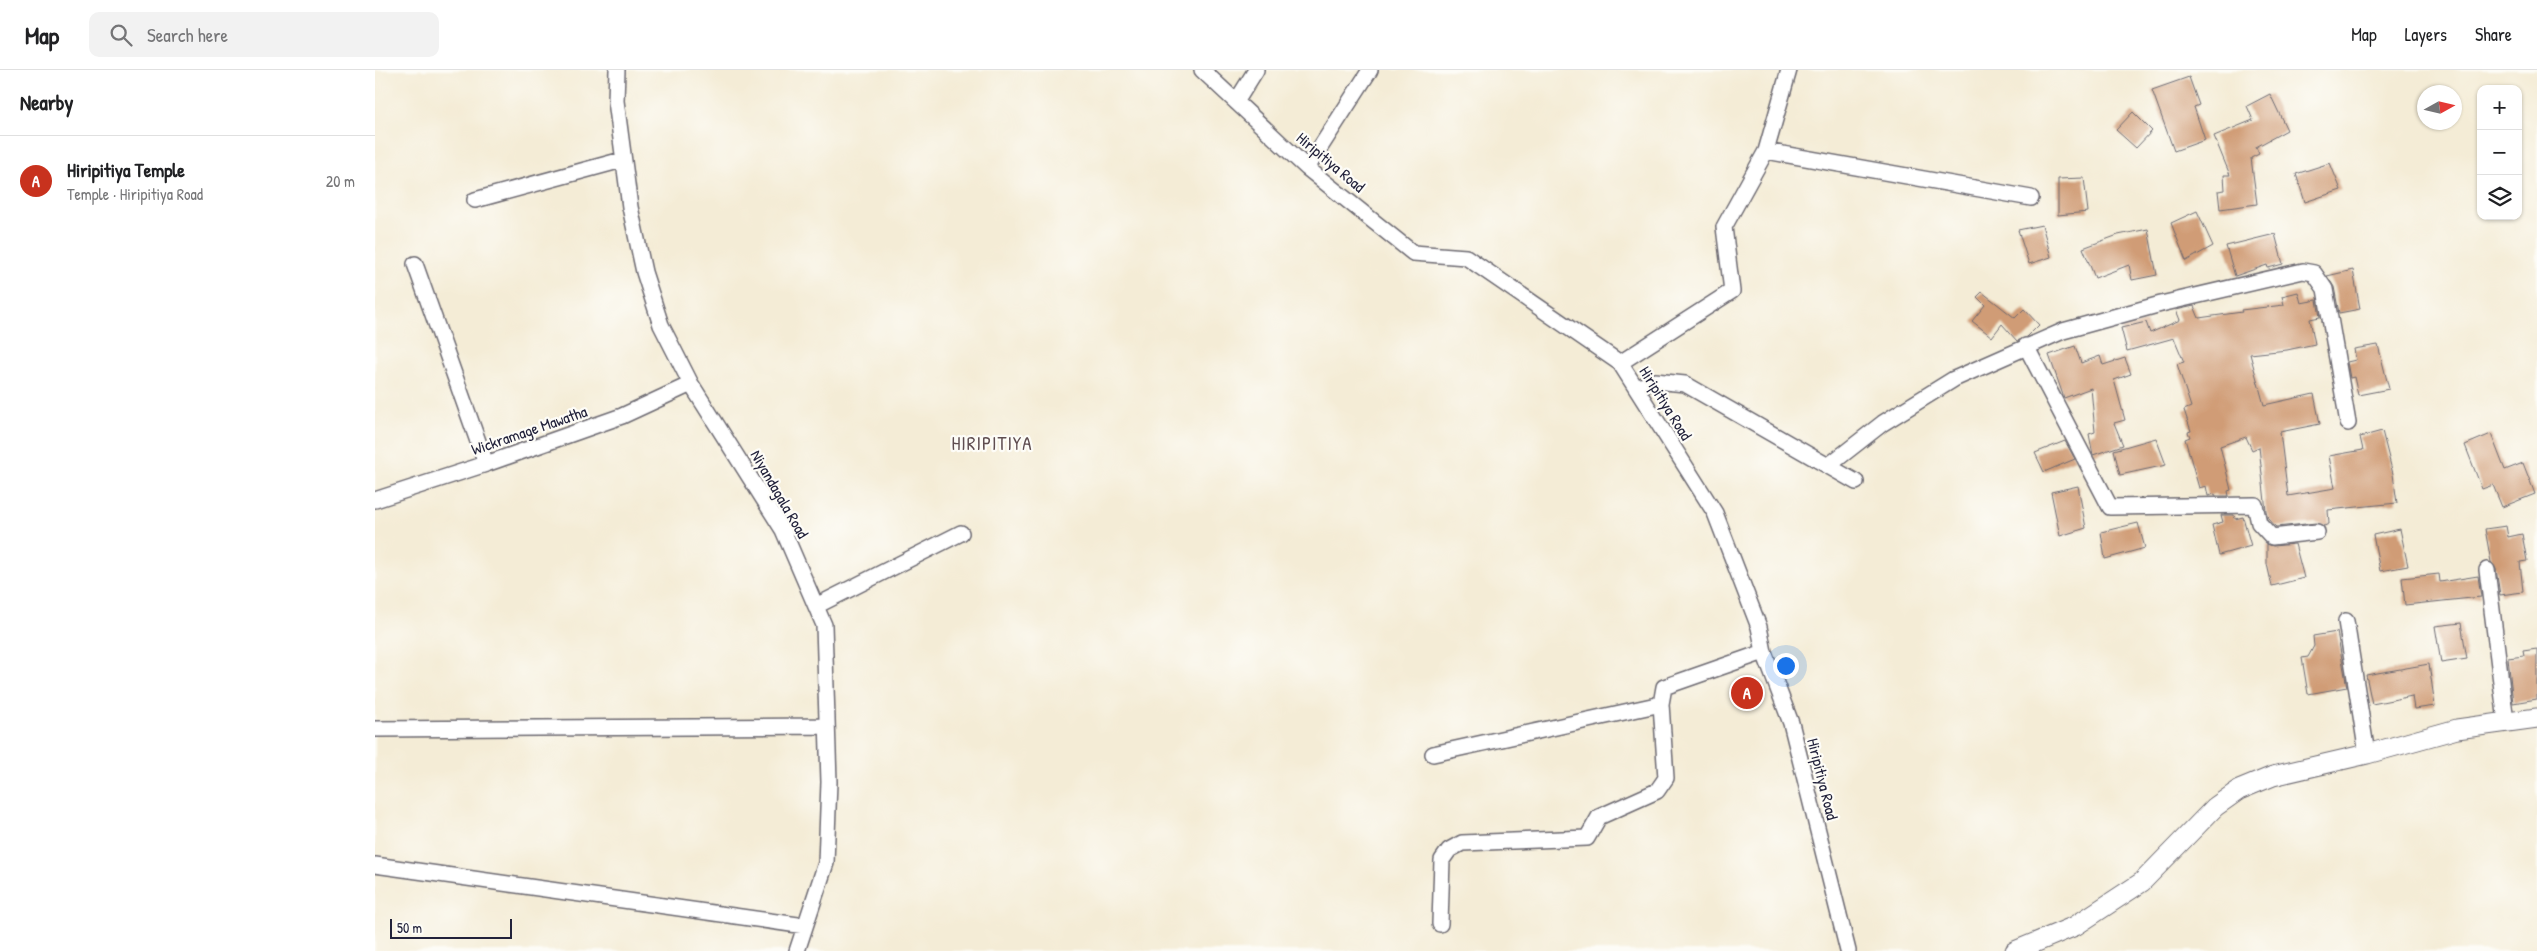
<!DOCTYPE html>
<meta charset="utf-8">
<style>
body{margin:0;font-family:"Patrick Hand",sans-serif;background:#f2f2f2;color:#202124}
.controls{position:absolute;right:15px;top:15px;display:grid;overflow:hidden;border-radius:10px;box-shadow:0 1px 4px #0004}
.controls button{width:45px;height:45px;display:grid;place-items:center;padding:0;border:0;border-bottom:1px solid #e0e0e0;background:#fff;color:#202124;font:25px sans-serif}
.compass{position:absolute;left:2042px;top:15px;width:45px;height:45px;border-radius:50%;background:#fff;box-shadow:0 1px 4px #0004;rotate:82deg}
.scale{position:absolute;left:15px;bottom:12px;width:122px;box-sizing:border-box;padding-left:5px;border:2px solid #22223b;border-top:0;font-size:14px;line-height:18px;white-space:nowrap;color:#22223b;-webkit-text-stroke:4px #fdfcf7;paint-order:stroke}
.you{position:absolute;left:1410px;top:595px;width:18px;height:18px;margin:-12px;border:4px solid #fff;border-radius:50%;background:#1a73e8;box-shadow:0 0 0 8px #1a73e833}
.badge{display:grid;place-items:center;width:32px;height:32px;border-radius:50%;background:#c8321e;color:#fff;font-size:16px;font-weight:700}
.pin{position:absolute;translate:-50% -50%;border:2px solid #fff;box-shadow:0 1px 5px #0006}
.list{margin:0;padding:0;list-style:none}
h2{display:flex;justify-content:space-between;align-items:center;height:65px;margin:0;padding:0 20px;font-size:21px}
h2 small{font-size:16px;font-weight:400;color:#757577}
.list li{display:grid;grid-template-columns:32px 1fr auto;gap:15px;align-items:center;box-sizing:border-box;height:90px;padding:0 20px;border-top:1px solid #e0e0e0}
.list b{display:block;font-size:19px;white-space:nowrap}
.list p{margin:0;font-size:16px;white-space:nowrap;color:#757577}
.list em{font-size:16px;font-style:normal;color:#757577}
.icon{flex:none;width:28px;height:28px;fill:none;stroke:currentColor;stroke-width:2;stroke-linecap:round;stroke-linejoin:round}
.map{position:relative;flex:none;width:2162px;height:881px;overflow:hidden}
header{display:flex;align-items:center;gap:30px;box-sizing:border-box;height:70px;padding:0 25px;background:#fff;border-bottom:1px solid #e0e0e0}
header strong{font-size:24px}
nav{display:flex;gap:28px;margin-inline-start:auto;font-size:18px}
.search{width:350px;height:45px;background:#f2f2f2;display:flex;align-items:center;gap:12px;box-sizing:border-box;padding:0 18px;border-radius:10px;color:#757577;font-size:19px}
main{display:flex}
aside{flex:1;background:#fff}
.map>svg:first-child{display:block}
.building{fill:#d09c76}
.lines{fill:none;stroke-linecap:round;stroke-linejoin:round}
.minor-casing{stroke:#6c6971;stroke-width:18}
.tertiary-casing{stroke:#6c6971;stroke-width:21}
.minor{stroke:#fff;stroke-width:15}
.tertiary{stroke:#fff;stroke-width:19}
.labels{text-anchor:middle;stroke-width:4.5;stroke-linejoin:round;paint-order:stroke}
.street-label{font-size:16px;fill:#22223b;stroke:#fdfcf7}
.quarter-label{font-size:19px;letter-spacing:1px;fill:#5f4d50;stroke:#fdfcf7}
</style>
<header>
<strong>Map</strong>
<div class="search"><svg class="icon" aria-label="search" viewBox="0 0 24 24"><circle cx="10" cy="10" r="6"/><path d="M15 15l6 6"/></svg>Search here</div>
<nav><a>Map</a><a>Layers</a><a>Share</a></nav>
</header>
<main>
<aside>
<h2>Nearby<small></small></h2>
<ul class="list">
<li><span class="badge">A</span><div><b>Hiripitiya Temple</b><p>Temple · Hiripitiya Road</p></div><em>20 m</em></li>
</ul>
</aside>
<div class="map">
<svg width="2162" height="881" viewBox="0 0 2162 881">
<rect width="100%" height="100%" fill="#fdfcf7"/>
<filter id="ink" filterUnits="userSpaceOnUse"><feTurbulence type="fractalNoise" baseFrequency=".02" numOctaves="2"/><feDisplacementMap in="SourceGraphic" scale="10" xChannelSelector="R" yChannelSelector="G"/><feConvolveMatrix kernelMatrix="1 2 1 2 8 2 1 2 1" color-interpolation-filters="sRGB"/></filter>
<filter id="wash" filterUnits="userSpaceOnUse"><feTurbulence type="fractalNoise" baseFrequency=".0096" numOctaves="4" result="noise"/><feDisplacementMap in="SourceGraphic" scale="20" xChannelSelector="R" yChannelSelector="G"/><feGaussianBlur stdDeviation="1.12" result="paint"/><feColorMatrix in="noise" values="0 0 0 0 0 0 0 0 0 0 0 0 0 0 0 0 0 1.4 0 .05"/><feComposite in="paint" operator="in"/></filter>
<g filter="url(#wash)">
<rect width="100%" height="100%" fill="#f4ecd6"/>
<g id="blocks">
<path class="building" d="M1814 7 1824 35 1819 37 1830 70 1799 81 1777 20Z
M1895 24 1912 60 1881 77 1884 84 1876 88 1882 134 1845 139 1843 121 1850 120 1849 105H1855L1839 66 1878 50 1872 36Z
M1758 42 1777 61 1761 78 1741 60Z
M1955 93 1966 120 1930 132 1921 104Z
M1709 108 1713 142 1683 145V109Z
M1822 141 1838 176 1811 191 1796 153Z
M1667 155 1676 187 1654 194 1643 160Z
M1773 159 1782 205 1757 210 1754 195 1720 208 1708 178 1743 165Z
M1900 164 1908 194 1893 198 1892 195 1860 206 1851 176Z
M1978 200 1985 239 1964 243 1959 217 1952 206Z
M1607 222 1640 248 1649 239 1664 255 1652 267 1642 271 1627 254 1617 267 1597 251 1610 235 1602 227Z
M1923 222 1926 233 1942 230 1945 247 1935 249 1940 274 1912 280 1875 284 1889 335 1939 324 1945 354 1905 362 1913 426 1960 418 1954 386 1988 380 1985 367 2007 361 2018 404 2022 433 1953 440 1954 454 1949 456 1941 453 1901 457 1893 448 1891 441 1884 377 1877 380 1871 367 1845 376 1856 420 1853 421 1854 426H1841L1840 424 1833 426 1831 416 1824 418 1810 369 1815 367 1813 362 1816 361 1809 340 1816 337 1802 294 1809 292 1799 268 1752 281 1746 258 1771 252 1775 263 1805 250 1801 240 1819 236 1824 248 1867 242 1866 240 1909 235 1907 226Z
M2003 275 2014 319 1983 325 1979 307 1975 308 1972 292 1981 290 1979 279Z
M1700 276 1706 293 1725 286 1728 295 1750 288 1756 304 1739 310 1750 350 1739 353 1748 375 1718 385 1714 364 1720 362 1716 318 1689 328 1674 285Z
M2116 364 2130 400 2148 393 2160 424 2127 437 2118 415 2107 419 2090 375Z
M1781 368 1791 395 1745 405 1739 380Z
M1690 371 1700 389 1669 402 1660 383Z
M1703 416 1711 458 1685 466 1676 422Z
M1846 445H1859L1860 449 1868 447 1876 476 1844 485 1837 455 1848 452Z
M1763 453 1770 478 1730 489 1726 462Z
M2131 456 2133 467 2147 464 2152 491 2145 492 2148 522 2125 525 2121 499 2116 492 2110 459Z
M2025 459 2033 496 2005 501 1998 465Z
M1892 474 1898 476 1920 474 1929 508 1897 516 1892 494Z
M2064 504 2065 512 2103 506 2106 527 2030 535 2027 508Z
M2086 553 2092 589 2066 593 2060 556Z
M1962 562 1972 617 1933 624 1927 588 1933 587 1939 576 1938 566Z
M2162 579V629L2138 633 2133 588 2149 586 2148 581Z
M2054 594 2060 636 2039 639 2037 626 1997 634 1991 605Z"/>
</g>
</g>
<g filter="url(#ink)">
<use href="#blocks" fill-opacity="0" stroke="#6c6971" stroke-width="1"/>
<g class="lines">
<defs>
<path id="minor" d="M242 0 241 31 255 137 269 202 286 255 316 314 408 460 449 555 454 712 451 793 422 881
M827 0 932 98 1038 183 1091 187 1245 293 1340 443 1384 557 1389 582 1416 653 1473 881
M861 32 881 0
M1391 81 1656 128
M932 98 995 0
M100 130 247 90
M40 194 111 394
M1651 276 1735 437 1880 435 1884 453 1897 467 1942 462
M1245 293 1357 221 1349 157 1391 81 1414 0
M1261 318 1280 311 1310 314 1481 412
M1453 396 1508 353 1579 309 1688 261 1786 234 1928 201 1939 203 1950 219 1973 353
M0 430 111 394 247 346 316 314
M2112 500 2131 652
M441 536 586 463
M1971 551 1992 684
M0 659 452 656
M1058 684 1286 634
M0 795 430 856
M1065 854 1067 790 1074 780 1087 773 1212 768 1224 747 1282 721 1291 708 1286 634 1289 617 1389 582"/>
<path id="tertiary" d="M1640 881 1700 856 1767 812 1840 737 1864 720 1898 706 1992 684 2082 659 2162 648"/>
</defs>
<use href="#minor" class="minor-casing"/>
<use href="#tertiary" class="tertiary-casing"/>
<use href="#minor" class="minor"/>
<use href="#tertiary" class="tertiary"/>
</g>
</g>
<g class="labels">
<g class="street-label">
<text transform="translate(956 92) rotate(40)" y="6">Hiripitiya Road</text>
<text transform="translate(1291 333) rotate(58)" y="6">Hiripitiya Road</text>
<text transform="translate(154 360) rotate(-19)" y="6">Wickramage Mawatha</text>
<text transform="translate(405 424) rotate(60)" y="6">Niyandagala Road</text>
<text transform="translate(1448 709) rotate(76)" y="6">Hiripitiya Road</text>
</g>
<g class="quarter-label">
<text x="617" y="380">HIRIPITIYA</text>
</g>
</g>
</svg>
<div class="controls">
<button>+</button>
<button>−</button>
<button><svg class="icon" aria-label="layers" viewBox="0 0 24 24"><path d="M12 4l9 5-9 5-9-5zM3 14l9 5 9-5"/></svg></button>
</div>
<svg class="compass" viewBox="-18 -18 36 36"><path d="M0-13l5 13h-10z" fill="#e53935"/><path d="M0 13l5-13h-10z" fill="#757577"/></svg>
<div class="scale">50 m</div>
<div class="you"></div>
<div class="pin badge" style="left:1372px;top:623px">A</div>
</div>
</main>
